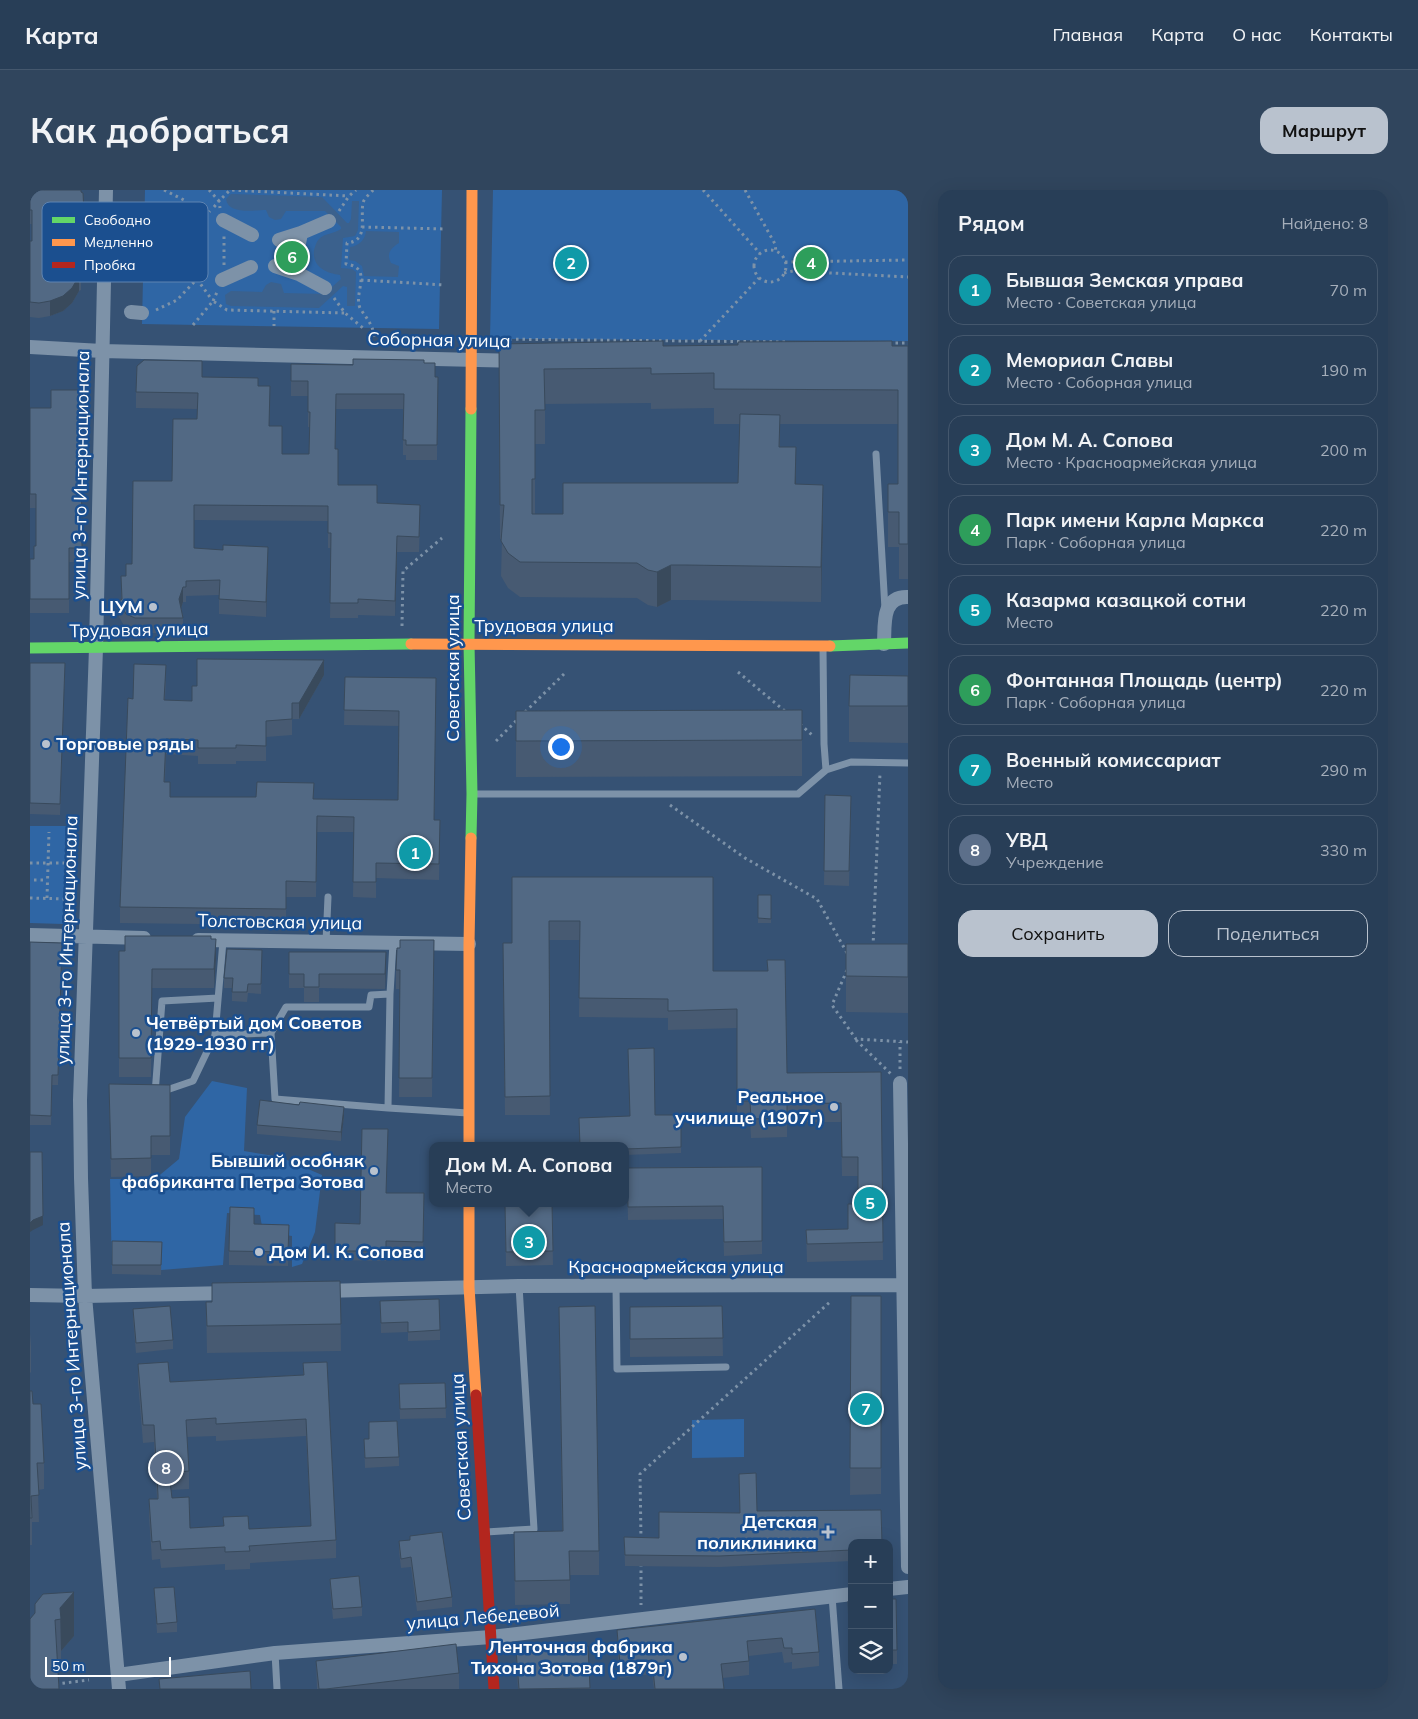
<!DOCTYPE html>
<html lang="ru">
<meta charset="utf-8">
<style>
body{margin:0;font-family:Mulish,sans-serif;background:#30455d;color:#f1f3f6}
.controls{position:absolute;right:15px;bottom:15px;display:grid;overflow:hidden;border-radius:10px;box-shadow:0 5px 20px #0002}
.controls button{width:45px;height:45px;display:grid;place-items:center;padding:0;border:0;border-bottom:1px solid #44576d;background:#283e57;color:#f1f3f6;font:25px sans-serif}
.scale{position:absolute;left:15px;bottom:12px;width:126px;box-sizing:border-box;padding-left:5px;border:2px solid #fff;border-top:0;font-size:14px;line-height:18px;white-space:nowrap;color:#fff;-webkit-text-stroke:4px #1b4f8f;paint-order:stroke}
.you{position:absolute;left:530px;top:556px;width:18px;height:18px;margin:-12px;border:4px solid #fff;border-radius:50%;background:#1a73e8;box-shadow:0 0 0 8px #1a73e833}
.badge{display:grid;place-items:center;width:32px;height:32px;border-radius:50%;background:#b9c2ce;color:#fff;font-size:16px;font-weight:700}
.pin{position:absolute;translate:-50% -50%;border:2px solid #fff;box-shadow:0 1px 5px #0006}
.popup{position:absolute;left:399px;top:952px;width:200px;height:65px;box-sizing:border-box;display:grid;place-content:center;border-radius:10px;background:#283e57;filter:drop-shadow(0 1px 4px #0005);font-size:16px;white-space:nowrap;color:#a5aeba}
.popup b{font-size:19px;color:#f1f3f6}
.popup::after{content:'';position:absolute;left:50%;top:100%;margin-left:-10px;border:10px solid transparent;border-top-color:#283e57}
.list{margin:0;padding:0;list-style:none}
h2{display:flex;justify-content:space-between;align-items:center;height:65px;margin:0;padding:0 20px;font-size:21px}
h2 small{font-size:16px;font-weight:400;color:#a5aeba}
.list li{display:grid;grid-template-columns:32px 1fr auto;gap:15px;align-items:center;box-sizing:border-box;height:70px;margin:0 10px 10px;padding:0 10px;border:1px solid #44576d;border-radius:15px}
.list b{display:block;font-size:19px;white-space:nowrap}
.list p{margin:0;font-size:16px;white-space:nowrap;color:#a5aeba}
.list em{font-size:16px;font-style:normal;color:#a5aeba}
.actions{display:flex;gap:10px;padding:15px 20px}
.actions a{flex:1;padding:11px 0;border:1px solid #b9c2ce;border-radius:15px;text-align:center;font-size:18px;color:#b9c2ce}
.actions .main{background:#b9c2ce;color:#111}
.icon{flex:none;width:28px;height:28px;fill:none;stroke:currentColor;stroke-width:2;stroke-linecap:round;stroke-linejoin:round}
.map{position:relative;flex:none;width:878px;height:1499px;overflow:hidden;border-radius:15px}
header{display:flex;align-items:center;gap:30px;box-sizing:border-box;height:70px;padding:0 25px;background:#283e57;border-bottom:1px solid #44576d}
header strong{font-size:24px}
nav{display:flex;gap:28px;margin-inline-start:auto;font-size:18px}
.intro{display:flex;align-items:center;justify-content:space-between;box-sizing:border-box;height:120px;padding:0 30px}
h1{margin:0;font-size:35px}
.button{padding:12px 22px;border-radius:15px;background:#b9c2ce;color:#111;font-size:18px;font-weight:700}
main{display:flex;gap:30px;padding:0 30px}
aside{flex:1;background:#283e57;border-radius:15px;box-shadow:0 5px 20px #0002}
.map>svg:first-child{display:block}
.green{fill:#2f66a5}
.water{fill:#3b618d}
.lines{fill:none;stroke-linecap:round;stroke-linejoin:round}
.path{stroke:#7d92a8;stroke-width:3;stroke-dasharray:2.5 4;stroke-linecap:butt}
.lane{stroke:#7d92a8;stroke-width:7}
.street{stroke:#7d92a8;stroke-width:14}
.fast{stroke:#63d668;stroke-width:11}
.slow{stroke:#ff974d;stroke-width:11}
.jam{stroke:#b3261e;stroke-width:11}
.wall{fill:#475a72;fill-rule:evenodd}
.shaded-wall{fill:#394a5c}
.building{fill:#526984;stroke:#394a5c;fill-rule:evenodd}
.poi-dot{fill:#b9c2ce;stroke:#1b4f8f;stroke-width:2}
.labels{text-anchor:middle;stroke-width:5;stroke-linejoin:round;paint-order:stroke}
.street-label{font-size:18px;fill:#fff;stroke:#1b4f8f}
.poi-label{font-size:18px;font-weight:bold;fill:#fff;stroke:#1b4f8f;text-anchor:end}
.key{fill:#1b4f8f;stroke:#5f84b1;stroke-width:1}
.key-label{font-size:14px;fill:#fff}
</style>
<header>
<strong>Карта</strong>
<nav><a>Главная</a><a>Карта</a><a>О нас</a><a>Контакты</a></nav>
</header>
<div class="intro"><h1>Как добраться</h1><a class="button">Маршрут</a></div>
<main>
<div class="map">
<svg width="878" height="1499" viewBox="0 0 878 1499">
<rect width="100%" height="100%" fill="#365274"/>
<path class="green" d="M115 0H412L409 139 112 134Z
M463 0H878V151L460 149Z
M0 636H36L33 734 0 733Z
M182 891 217 898 214 961 250 967 292 985 285 1042 272 1074 262 1077V1046L233 1042 230 1025 197 1023 193 1075 82 1084 80 989H125L149 969 155 927Z
M714 1229V1267L662 1268V1230Z"/>
<path class="water" d="M201 4 292 7 317 33H319L321 29 322 11H329L328 40 325 46 313 48 311 78 322 79 326 82 325 116H317V97L313 96 289 118 201 116 196 114 195 105 201 101 232 102 236 95 241 92 251 94 254 103 294 104 311 89 310 85C296 83 282 77 284 60 285 57 286 52 289 49 295 43 304 44 311 39V37L295 21H256L251 29 245 30 239 27 236 20C224 20 198 25 196 9Z
M336 41 369 42V53C361 58 356 63 361 73L369 76 368 87 334 86 332 76 325 71 319 70 320 57C329 56 335 50 336 41Z"/>
<g class="lines">
<path class="path" d="M134 0 154 10 171 31
M179 0 189 11 200 0 319 6
M343 0C340 4 334 8 333 13 330 28 339 51 317 53L316 74C344 78 323 103 330 118 336 128 343 134 344 147
M673 0 726 59 730 64
M715 0 745 54 746 62
M184 17 189 11 190 18
M309 21 319 6 326 0
M332 37 416 39
M724 76a16 16 0 1 1 32 0a16 16 0 1 1-32 0Z
M755 72 878 70
M194 75V46
M754 83 763 81 878 87
M167 89 182 110
M331 90 415 95
M304 108 315 123 333 138
M183 111 187 102
M126 120 147 110 167 89 173 58 171 31 180 21
M244 121V136
M163 135 183 111 197 120 315 123
M460 149 757 152
M670 151 729 88
M859 153H878
M372 436 373 381 412 348
M708 482 756 522
M495 522 535 483
M770 534 782 545
M466 551 489 528
M640 615 715 668 787 709 817 763
M0 673H39
M4 690H17
M0 708 37 709
M17 708 19 642
M843 757 850 583
M817 780 802 815 826 849 878 852
M826 850 861 884
M870 879V852
M611 1350 610 1284 801 1111
M611 1374V1415
M26 1494 59 1490"/>
<path class="lane" d="M846 264 855 419
M793 458 794 554 796 580
M444 604H768L796 580 821 572 878 573
M193 751 185 845 241 843 256 817H339L341 805 360 804 363 753
M296 752 298 707
M360 804 358 918 438 923
M241 843 245 909 358 918
M185 845 163 891 125 904 132 811 188 808
M586 1095 587 1179 696 1177
M456 1342 504 1339 489 1096
M802 1406 809 1499
M245 1463 247 1499"/>
<path class="street" d="M76 0 66 458 50 910 51 988 55 1106 89 1499
M193 30 222 45
M249 50 271 43
M245 76 269 84
M192 90 221 77
M295 98 269 84 267 64 271 43 299 31
M101 122 112 123
M0 157 72 161 487 171
M854 454C855 435 851 406 878 407
M0 745 114 748
M168 750 439 754
M870 893 878 1377
M293 1101 489 1096 872 1095
M0 1105 55 1106 199 1103
M859 1399 878 1397
M88 1485 245 1463 461 1447 822 1404"/>
<path class="fast" d="M441 219 439 453 442 604 441 648
M800 456 878 453
M0 458 381 454"/>
<path class="slow" d="M441 219 442 0
M381 454 800 456
M439 956V754L441 648
M439 1013V1097L446 1205"/>
<path class="jam" d="M446 1205 464 1499"/>
</g>
<path class="wall" d="M0 0 51 2 54 37 51 38V100L49 101 42 113 33 121 20 126 9 128 0 127V51H2V34H0Z
M469 154 633 156H878V389H869V357H858V294H868V234H750V257L766 294 793 330 791 412 656 410H641L627 417 618 415 607 408 490 407 478 398 471 386 472 349H470ZM621 213V219L684 218V234H710L708 293 533 324H505V254H515V214Z
M394 173 405 187H408L407 270H376V265H373V219H306L305 259 308 295 347 313 390 330 389 362H367L365 426 328 425V428H300L301 358H298V331L164 330V358L238 372 236 427 189 424V405L156 406V412H153L151 418 153 428V443H105L96 439 89 427V411L91 409V386H96L102 374 142 291 167 229V219L106 218V202L172 187 228 196 239 236 252 264H279L280 237H278V206H261V174L323 175Z
M53 200V232L52 231V372H39V423H0V369H4L6 356V318H0V218H21Z
M0 473H35L30 625 0 624Z
M294 485 269 529H262V545L236 547V571H206V574H168V566L136 564 135 592 140 607 368 610 369 536 314 535 315 487 406 488 404 630H410L409 690 346 688V708L323 707 324 642H287L286 707H256V735L90 733V717L103 509 136 491 135 510 162 511 167 496Z
M878 486V553L819 552V516Z
M772 520V586L486 587V521Z
M795 605 821 606 819 696 794 695Z
M482 687 683 781 757 883 851 882 853 1070 777 1072 776 1040 818 1039 828 1014V986H812L811 932H757V947L721 948 720 930H707V838L638 840V828L549 827 550 750H519L520 925H475L473 753H482Z
M728 705H741V733H728Z
M181 749 186 768 184 798H122L121 887H89V761H95Z
M404 750 402 907H369L370 799H366V780L370 758Z
M0 752 32 753 28 895H22L21 935H0Z
M816 754H878V823L816 822Z
M259 762 356 777 355 799 289 798V812H274V798H259Z
M232 770 231 804 218 803 217 812 202 811V798H194V788Z
M79 894 140 895V965H121V986L81 987Z
M651 925V963L595 965V956L600 926Z
M314 926 311 951 227 944V935Z
M732 977V1064L694 1066 693 1029 598 1030 597 978Z
M357 1003H394L393 1061H356V1071L305 1070V1033L330 1034Z
M522 1014 523 1075 476 1076 475 1015Z
M259 1035 258 1076 199 1075V1061Z
M82 1051 132 1052 131 1085 82 1084Z
M310 1091 311 1161 177 1163 176 1112H182Z
M821 1106H851V1304L820 1305Z
M350 1111 410 1140V1150L378 1151V1142L351 1143Z
M692 1116 693 1166 600 1167V1117Z
M529 1117 569 1361V1385H540V1414L485 1415 484 1342 532 1341Z
M103 1119 143 1150V1159L106 1163 103 1129Z
M0 1143 1 1156V1182L0 1183Z
M273 1173 306 1350V1368L220 1373V1379L195 1380V1374L131 1378 130 1369 122 1370 119 1327V1309H127L124 1252 113 1253 108 1192V1174L140 1192 273 1185ZM186 1246V1251L276 1246 281 1336 219 1339 193 1336 160 1338 142 1308 141 1300 159 1299V1281L157 1247Z
M415 1193 416 1228 370 1229 369 1194Z
M0 1201 14 1273V1299L8 1300 9 1332H2V1355H0Z
M334 1249 369 1267V1276L335 1278Z
M727 1321 822 1353V1371L689 1377 595 1376 594 1347 629 1348 709 1323Z
M369 1351 422 1407V1417L387 1421 381 1377 371 1378 369 1361Z
M300 1389 332 1417V1426L303 1429 300 1399Z
M124 1398 147 1432V1442L127 1443Z
M13 1404 44 1446 31 1461V1474H28Z
M859 1409 867 1460V1474H859Z
M818 1411H822V1476H820Z
M785 1419 789 1462V1476L762 1479V1472L754 1473 752 1462 719 1466V1485L693 1488 694 1499H624L622 1484 590 1488 587 1454V1440Z
M558 1456 560 1499H488L486 1474V1460Z
M286 1471 429 1483V1499H287Z"/>
<path class="shaded-wall" d="M54 22V37L51 38V100V23Z
M49 86V101L42 113 33 121 20 126V111Z
M766 257V292L765 329V294Z
M793 295V330L791 412V377Z
M367 346V362L365 426V411Z
M238 357V372L236 427V412Z
M641 375V410L627 417V382Z
M153 397V412L149 424V409Z
M294 470V485L269 529V513Z
M186 749V768L184 798V779Z
M356 762V777L355 799V784Z
M314 917V926L311 951V942Z
M13 1026V1035L3 1040 0 1042V1033L3 1030Z
M44 1402V1446L31 1461 30 1418Z"/>
<path class="building" d="M0 0H51V2L53 3 54 22 51 23V85L49 86 42 98 33 106 20 111 9 113 0 112V51H2V20H0Z
M633 151V156L708 155V152L862 151V156H878V354H869V322H858V294H868V200L684 199V183L621 184V178L514 179 515 220H505V289H502V324H533V293H708L710 224 750 225 749 257H766L765 294 793 295 791 377 656 375H641L627 382 618 380 607 373 490 372 478 363 471 351 474 315H470L469 154Z
M323 169 394 170V173H405V187H408L407 255H376V250H373L374 204H306L305 259H308V295H347V313L390 315 389 347 367 346 365 411 328 409V413H300L301 343H298V316L164 315V358L193 360V355L238 357 236 412 189 409 190 390 156 391V397H153L149 409 153 428H105L96 424 89 411 92 409 91 386H96V374H102L103 291H142L143 229H167L168 203 106 202 107 176 114 170 172 171V187L228 188V196H240L239 236H252V264H279L280 222H278V191H261V174L323 175Z
M21 200H53V218L51 217 52 358H39V409H0V369H4V356H6V304H0V218H21Z
M167 469 294 470 269 513H262V529L236 531V556L206 555V558H168V550L136 549 134 592H140V607H226L227 592 284 593 283 609 368 610 369 521 314 520 315 487 406 488 404 630H410L409 674 346 673V692H323L324 627 287 626 286 692 256 691V719L90 717 98 508 103 509 104 474 136 475 134 510 162 511V496H167Z
M0 473H35L30 614 0 613Z
M820 485 878 486V516H819Z
M772 520V550L486 551V521Z
M795 605 821 606 819 681H794Z
M482 687H683V781H738L737 770H755L757 883 851 882 853 1052 777 1054 776 1040 818 1039V1014H828V967H812L811 913 757 914V928L721 929 720 911H707V819L638 821V809L549 808 550 731H519L520 906 475 907 473 753H482Z
M728 705H741V729L728 728Z
M95 746H181V749H186L184 779H122L121 868H89V761H95Z
M370 750H404L402 888H369L370 780H366L367 758H370Z
M0 752 32 753 28 885H22L21 926 0 925Z
M816 754H878V787L816 786Z
M197 759 232 760 231 794H218L217 802H202L203 788H194Z
M259 762H356L355 784H289V797H274V784H259Z
M624 858 625 925H651V957L595 959V956H550L549 928 600 926 598 859Z
M79 894 140 895V946H121V968L81 969Z
M230 910 269 915 270 912 314 917 311 942 227 935Z
M332 939H358L356 1003H394L393 1052 356 1051V1061H305V1033L330 1034Z
M0 962H12L13 1026 3 1030 0 1033Z
M732 977V1051L694 1052 693 1016 598 1017 597 978Z
M522 1014 523 1061 476 1062 475 1015Z
M200 1017 224 1018V1034L259 1035 258 1062 199 1061Z
M82 1051 132 1052 131 1075H82Z
M310 1091 311 1134 177 1136 176 1112H182V1093Z
M821 1106H851V1278H820Z
M409 1109 410 1140 378 1142V1132L351 1133 350 1111Z
M140 1116 143 1150 106 1153 103 1119Z
M565 1116 569 1361H539L540 1390 485 1391 484 1342 533 1341 529 1117Z
M692 1116 693 1148 600 1149V1117Z
M138 1172 140 1192 274 1185 273 1173 297 1172 306 1350 219 1356 220 1361 195 1362V1357L131 1360 130 1351 122 1352 119 1309H128V1305L124 1235H113L108 1174ZM186 1228V1234L276 1229 281 1336 219 1339 218 1326 193 1327 194 1336 160 1338 159 1307 142 1308 139 1283 159 1281 156 1230Z
M415 1193 416 1218 370 1219 369 1194Z
M0 1201H2L3 1214H11L14 1273H7L9 1305 1 1306 2 1328H0Z
M367 1231 369 1267 335 1268 334 1249H339V1232Z
M726 1283 727 1321 851 1320 852 1353H822V1360L689 1366 595 1365 594 1347 629 1348V1322L710 1323 709 1284Z
M412 1342 422 1407 387 1412 381 1367 371 1369 369 1351 380 1350V1346Z
M329 1386 332 1417 303 1419 300 1389Z
M144 1397 147 1432 127 1434 124 1398Z
M44 1402 30 1418 31 1429 25 1430 29 1499H0V1429L5 1423V1414L13 1404Z
M859 1409H866L867 1460H859Z
M818 1411H822V1462H820Z
M785 1419 789 1462 762 1464V1458H754L752 1448 717 1451 719 1471 691 1474 694 1499H625L622 1470 590 1474 587 1440Z
M426 1454 429 1483 296 1499H289L286 1471Z
M558 1456 560 1498 489 1499 486 1460Z
M220 1481 221 1499H130L129 1489Z"/>
<g class="poi-dot">
<circle cx="123" cy="417" r="5"/>
<circle cx="16" cy="554" r="5"/>
<circle cx="106" cy="843" r="5"/>
<circle cx="804" cy="917" r="5"/>
<circle cx="344" cy="981" r="5"/>
<circle cx="229" cy="1062" r="5"/>
<path d="M795.5 1334.5h5v5h5v5h-5v5h-5v-5h-5v-5h5z"/>
<circle cx="653" cy="1467" r="5"/>
</g>
<g class="labels">
<g class="street-label">
<text transform="translate(409 150) rotate(1)" y="6">Соборная улица</text>
<text transform="translate(51 285) rotate(-89)" y="6">улица 3-го Интернационала</text>
<text x="514" y="442">Трудовая улица</text>
<text transform="translate(109 440) rotate(-1)" y="6">Трудовая улица</text>
<text transform="translate(423 478) rotate(-90)" y="6">Советская улица</text>
<text transform="translate(250 732) rotate(1)" y="6">Толстовская улица</text>
<text transform="translate(37 750) rotate(-88)" y="6">улица 3-го Интернационала</text>
<text x="646" y="1083">Красноармейская улица</text>
<text transform="translate(42 1156) rotate(-94)" y="6">улица 3-го Интернационала</text>
<text transform="translate(431 1257) rotate(-93)" y="6">Советская улица</text>
<text transform="translate(453 1427) rotate(-5)" y="6">улица Лебедевой</text>
</g>
<g class="poi-label">
<text x="113" y="423">ЦУМ</text>
<text x="26" y="560" text-anchor="start">Торговые ряды</text>
<text x="116" y="839" text-anchor="start">Четвёртый дом Советов<tspan x="116" dy="21">(1929-1930 гг)</tspan></text>
<text x="794" y="913">Реальное<tspan x="794" dy="21">училище (1907г)</tspan></text>
<text x="334" y="977">Бывший особняк<tspan x="334" dy="21">фабриканта Петра Зотова</tspan></text>
<text x="239" y="1068" text-anchor="start">Дом И. К. Сопова</text>
<text x="787" y="1338">Детская<tspan x="787" dy="21">поликлиника</tspan></text>
<text x="643" y="1463">Ленточная фабрика<tspan x="643" dy="21">Тихона Зотова (1879г)</tspan></text>
</g>
</g>
<rect x="12" y="12" width="166" height="80" rx="8" class="key"/>
<rect x="22" y="27" width="23" height="6" fill="#63d668"/>
<rect x="22" y="49" width="23" height="7" fill="#ff974d"/>
<rect x="22" y="72" width="23" height="6" fill="#b3261e"/>
<g class="key-label">
<text x="54" y="35">Свободно</text>
<text x="54" y="57">Медленно</text>
<text x="54" y="80">Пробка</text>
</g>
</svg>
<div class="controls">
<button>+</button>
<button>−</button>
<button><svg class="icon" aria-label="layers" viewBox="0 0 24 24"><path d="M12 4l9 5-9 5-9-5zM3 14l9 5 9-5"/></svg></button>
</div>
<div class="scale">50 m</div>
<div class="you"></div>
<div class="pin badge" style="left:385px;top:663px;background:#0f9aa8">1</div>
<div class="pin badge" style="left:541px;top:73px;background:#0f9aa8">2</div>
<div class="pin badge" style="left:499px;top:1052px;background:#0f9aa8">3</div>
<div class="popup"><b>Дом М. А. Сопова</b>Место</div>
<div class="pin badge" style="left:781px;top:73px;background:#2e9e5b">4</div>
<div class="pin badge" style="left:840px;top:1013px;background:#0f9aa8">5</div>
<div class="pin badge" style="left:262px;top:67px;background:#2e9e5b">6</div>
<div class="pin badge" style="left:836px;top:1219px;background:#0f9aa8">7</div>
<div class="pin badge" style="left:136px;top:1278px;background:#5c6f8a">8</div>
</div>
<aside>
<h2>Рядом<small>Найдено: 8</small></h2>
<ul class="list">
<li><span class="badge" style="background:#0f9aa8">1</span><div><b>Бывшая Земская управа</b><p>Место · Советская улица</p></div><em>70 m</em></li>
<li><span class="badge" style="background:#0f9aa8">2</span><div><b>Мемориал Славы</b><p>Место · Соборная улица</p></div><em>190 m</em></li>
<li><span class="badge" style="background:#0f9aa8">3</span><div><b>Дом М. А. Сопова</b><p>Место · Красноармейская улица</p></div><em>200 m</em></li>
<li><span class="badge" style="background:#2e9e5b">4</span><div><b>Парк имени Карла Маркса</b><p>Парк · Соборная улица</p></div><em>220 m</em></li>
<li><span class="badge" style="background:#0f9aa8">5</span><div><b>Казарма казацкой сотни</b><p>Место</p></div><em>220 m</em></li>
<li><span class="badge" style="background:#2e9e5b">6</span><div><b>Фонтанная Площадь (центр)</b><p>Парк · Соборная улица</p></div><em>220 m</em></li>
<li><span class="badge" style="background:#0f9aa8">7</span><div><b>Военный комиссариат</b><p>Место</p></div><em>290 m</em></li>
<li><span class="badge" style="background:#5c6f8a">8</span><div><b>УВД</b><p>Учреждение</p></div><em>330 m</em></li>
</ul>
<div class="actions"><a class="main">Сохранить</a><a>Поделиться</a></div>
</aside>
</main>
